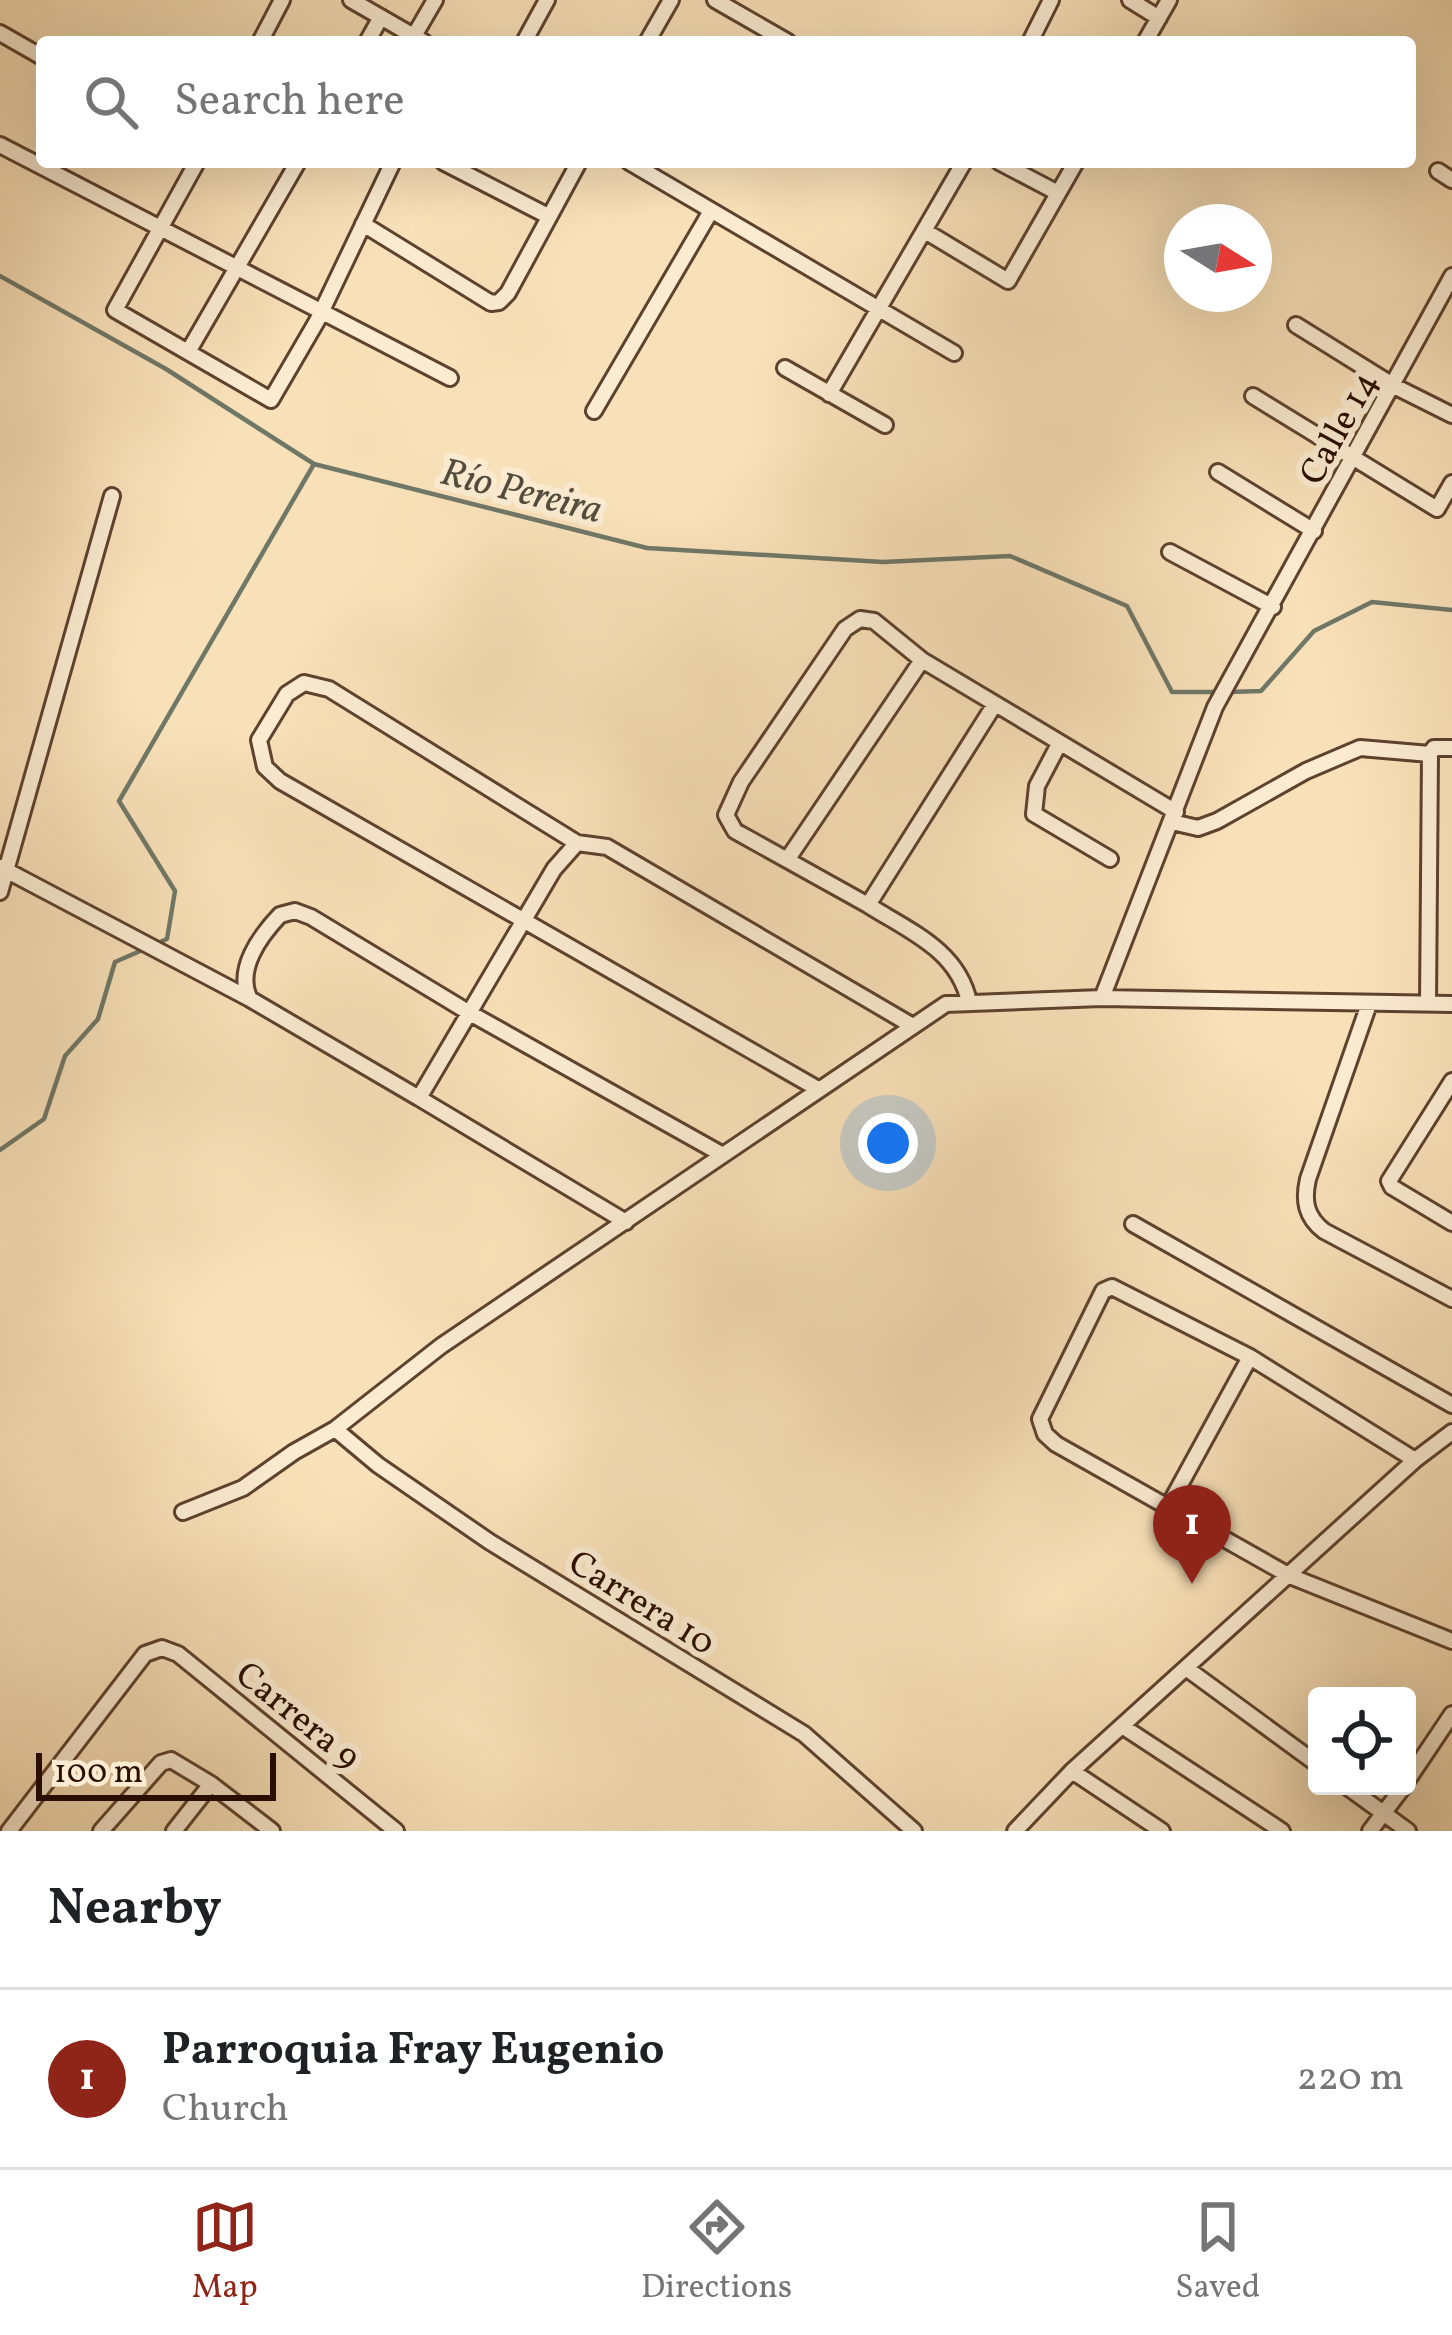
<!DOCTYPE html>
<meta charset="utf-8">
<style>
body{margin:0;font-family:Vollkorn,serif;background:#f6f6f6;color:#202124}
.controls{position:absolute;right:36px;bottom:36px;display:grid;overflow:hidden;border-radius:12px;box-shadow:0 12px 48px #0002}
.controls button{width:108px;height:108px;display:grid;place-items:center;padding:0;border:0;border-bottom:3px solid #e0e0e0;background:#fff;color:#202124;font:60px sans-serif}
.compass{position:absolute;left:1164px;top:204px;width:108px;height:108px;border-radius:50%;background:#fff;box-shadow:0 12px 48px #0002;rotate:101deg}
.scale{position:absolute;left:36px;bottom:30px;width:240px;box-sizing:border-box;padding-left:12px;border:6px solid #2a0e00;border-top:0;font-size:33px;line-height:42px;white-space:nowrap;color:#2a0e00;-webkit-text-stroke:9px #faebd1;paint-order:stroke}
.you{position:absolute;left:888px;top:1143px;width:42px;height:42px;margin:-30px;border:9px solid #fff;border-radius:50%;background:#1a73e8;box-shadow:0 0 0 18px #1a73e833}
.badge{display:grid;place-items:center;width:78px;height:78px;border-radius:50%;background:#8f2418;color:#fff;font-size:39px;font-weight:700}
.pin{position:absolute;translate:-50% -99px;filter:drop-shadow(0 3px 6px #0008)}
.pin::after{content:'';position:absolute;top:63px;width:42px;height:36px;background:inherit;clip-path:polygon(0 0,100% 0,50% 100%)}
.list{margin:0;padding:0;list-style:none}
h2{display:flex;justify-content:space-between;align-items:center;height:156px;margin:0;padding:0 48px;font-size:51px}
h2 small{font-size:39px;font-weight:400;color:#757577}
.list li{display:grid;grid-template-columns:78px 1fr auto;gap:36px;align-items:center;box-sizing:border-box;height:180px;padding:0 48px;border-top:3px solid #e0e0e0}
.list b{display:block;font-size:45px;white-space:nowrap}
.list p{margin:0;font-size:39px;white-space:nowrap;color:#757577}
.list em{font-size:39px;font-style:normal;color:#757577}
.icon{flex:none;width:66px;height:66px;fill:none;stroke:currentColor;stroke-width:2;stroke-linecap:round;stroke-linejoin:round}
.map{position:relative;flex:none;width:1452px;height:1831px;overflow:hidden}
.search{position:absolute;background:#fff;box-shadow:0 12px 48px #0002;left:36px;right:36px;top:36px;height:132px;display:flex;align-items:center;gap:30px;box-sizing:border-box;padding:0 42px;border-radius:12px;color:#757577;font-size:45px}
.sheet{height:336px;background:#fff}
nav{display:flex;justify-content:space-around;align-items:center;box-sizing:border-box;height:168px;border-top:3px solid #e0e0e0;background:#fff;font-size:33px;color:#757577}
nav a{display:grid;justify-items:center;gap:6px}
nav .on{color:#8f2418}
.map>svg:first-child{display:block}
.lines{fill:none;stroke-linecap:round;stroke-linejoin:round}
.stream{stroke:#6f7767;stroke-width:4.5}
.street-casing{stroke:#5e422e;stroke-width:20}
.street{stroke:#faebd1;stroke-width:14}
.labels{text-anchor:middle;stroke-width:12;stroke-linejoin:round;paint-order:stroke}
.street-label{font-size:36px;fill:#2a0e00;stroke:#faebd1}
.water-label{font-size:39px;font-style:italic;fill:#524b3c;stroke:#faebd1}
</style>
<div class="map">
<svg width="1452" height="1831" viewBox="0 0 1452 1831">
<rect width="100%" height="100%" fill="#f8e0b8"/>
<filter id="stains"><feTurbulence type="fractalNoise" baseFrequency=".00167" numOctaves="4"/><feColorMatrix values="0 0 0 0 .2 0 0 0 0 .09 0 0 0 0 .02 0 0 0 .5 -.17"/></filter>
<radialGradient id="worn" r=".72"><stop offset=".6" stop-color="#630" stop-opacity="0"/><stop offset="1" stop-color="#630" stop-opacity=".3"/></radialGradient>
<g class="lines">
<path class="stream" d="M0 276 166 369 314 464
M1228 692 1261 691 1314 631 1372 602 1452 610
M158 943 167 939 175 891 119 801 314 464 647 548 883 562 1010 556 1127 606 1172 692H1217
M0 1150 44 1119 65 1056 98 1019 115 962 147 948"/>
<defs>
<path id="street" d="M351 0 424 42
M715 0 788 42
M1130 0 1159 18
M0 33 42 57
M414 36 435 0
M260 42 282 0
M367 42 381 17
M524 42 547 0
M647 42 671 0
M1030 42 1051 0
M1145 42 1169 0
M0 145 450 378
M197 162 115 310 271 400 317 321 393 162
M443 162 548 216
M629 162 954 353
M999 162 1058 193
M1438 171 1452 180
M363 224 491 303 499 302 508 293 579 162
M925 231 1008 281 1076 162
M1296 325 1394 386 1452 415
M188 352 298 162
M785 368 885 425
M829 394 964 162
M1253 396 1437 509 1452 483
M594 411 711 211
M1218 472 1314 531
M1170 552 1273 607
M1059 744 1037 786 1034 814 1110 859
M1172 822 1198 828 1217 821 1306 771 1360 748 1430 754
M577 843 329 689 304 683 287 694 259 740 265 767 280 781 818 1089
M787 860 922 660
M0 867 250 999
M0 892 112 496
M868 905 735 831 726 815 741 782 845 629 860 619 874 621 922 660 1176 812
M1102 998 1215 707 1452 276
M969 1002C958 950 909 931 868 905L995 704
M1369 1004 1308 1179C1303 1201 1306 1217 1324 1231L1452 1299
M1428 1004 1430 754 1434 748H1452
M1452 1081 1389 1181 1392 1187 1452 1223
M419 1098 250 999C235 970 260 936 280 915L295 911 311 917 468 1012 723 1155
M626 1222 419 1098 554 869 577 843 607 847 911 1025
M1133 1224 1452 1405
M335 1429 378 1465 490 1542 804 1734 914 1831
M1415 1460 1250 1357 1112 1287 1103 1291 1040 1419 1045 1434 1056 1444 1290 1576 1452 1641
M1168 1507 1250 1357
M183 1512 243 1488 294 1452 335 1429 441 1346 946 1004 1102 998 1452 1004
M1186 1668 1317 1764
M1122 1726 1282 1831
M1072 1771 1162 1831
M1407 1781 1452 1714
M1346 1786 1408 1831
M9 1831 145 1654 162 1648 178 1654 396 1831
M101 1831 161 1763 171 1760 211 1784 272 1831
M174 1831 211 1784
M1015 1831 1072 1771 1415 1460 1452 1432
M1370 1831 1404 1786"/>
</defs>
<use href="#street" class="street-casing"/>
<use href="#street" class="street"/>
</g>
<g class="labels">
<g class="street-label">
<text transform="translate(1337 427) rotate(-61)" y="13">Calle 14</text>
<text transform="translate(643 1601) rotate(32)" y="13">Carrera 10</text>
<text transform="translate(299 1714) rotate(39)" y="13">Carrera 9</text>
</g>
<g class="water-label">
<text transform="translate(522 489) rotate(14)" y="14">Río Pereira</text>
</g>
</g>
<rect width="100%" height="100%" filter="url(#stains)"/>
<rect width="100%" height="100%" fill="url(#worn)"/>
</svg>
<div class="controls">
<button><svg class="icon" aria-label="locate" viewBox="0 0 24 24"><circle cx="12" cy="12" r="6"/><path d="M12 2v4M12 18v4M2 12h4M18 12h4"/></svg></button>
</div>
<svg class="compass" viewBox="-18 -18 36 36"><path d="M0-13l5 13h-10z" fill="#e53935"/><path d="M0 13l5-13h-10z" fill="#757577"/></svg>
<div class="scale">100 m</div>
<div class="you"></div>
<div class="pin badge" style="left:1192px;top:1584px">1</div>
<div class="search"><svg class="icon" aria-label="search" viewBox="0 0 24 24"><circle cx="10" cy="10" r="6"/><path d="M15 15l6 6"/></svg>Search here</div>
</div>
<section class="sheet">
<h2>Nearby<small></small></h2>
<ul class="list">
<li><span class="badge">1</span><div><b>Parroquia Fray Eugenio</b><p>Church</p></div><em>220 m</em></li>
</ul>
</section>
<nav>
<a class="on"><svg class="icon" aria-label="map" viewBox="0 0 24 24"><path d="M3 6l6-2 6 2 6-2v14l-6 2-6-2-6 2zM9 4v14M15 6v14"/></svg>Map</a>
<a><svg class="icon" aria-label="directions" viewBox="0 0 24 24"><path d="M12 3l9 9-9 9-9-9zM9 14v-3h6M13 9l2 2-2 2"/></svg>Directions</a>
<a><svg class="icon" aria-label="saved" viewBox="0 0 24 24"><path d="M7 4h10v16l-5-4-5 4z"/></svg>Saved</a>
</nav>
